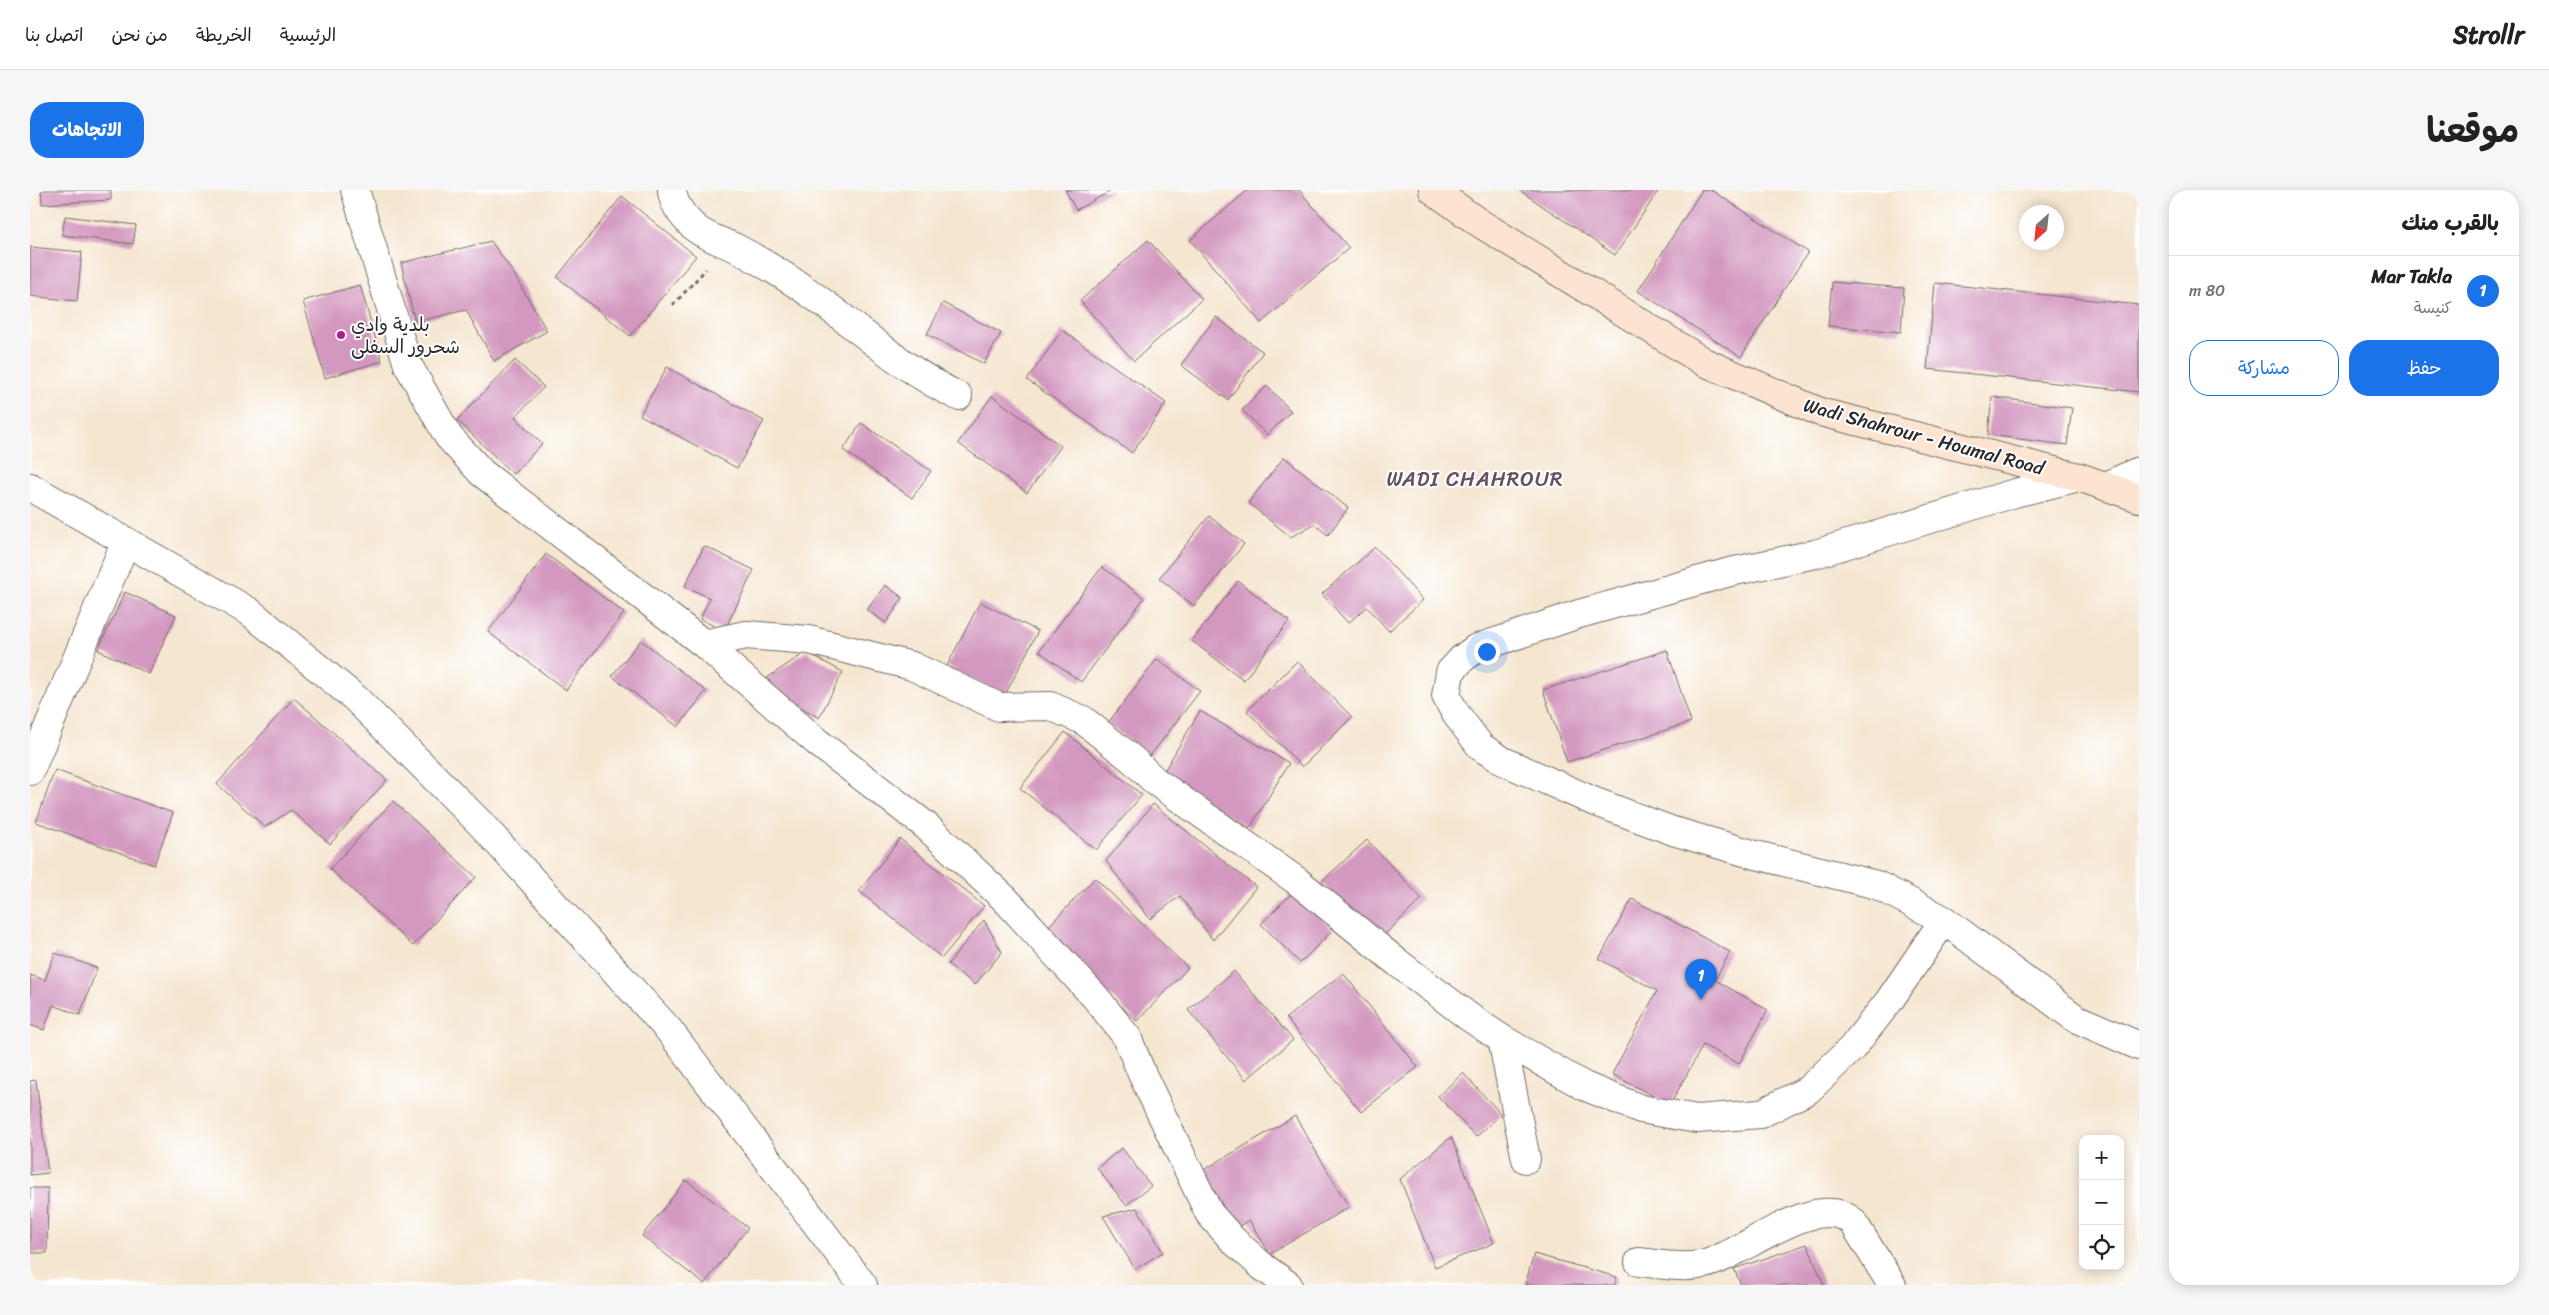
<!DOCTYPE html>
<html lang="ar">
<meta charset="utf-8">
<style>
body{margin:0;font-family:Sriracha,"Playpen Sans Arabic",sans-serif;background:#f6f6f6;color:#222;direction:rtl}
.controls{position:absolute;right:15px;bottom:15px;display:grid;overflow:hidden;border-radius:10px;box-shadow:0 2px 12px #0003}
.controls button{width:45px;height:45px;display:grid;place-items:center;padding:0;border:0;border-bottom:1px solid #e0e0e0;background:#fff;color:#222;font:25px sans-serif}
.compass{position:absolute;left:1989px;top:15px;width:45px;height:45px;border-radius:50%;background:#fff;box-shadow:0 2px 12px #0003;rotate:207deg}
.you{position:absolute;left:1456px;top:461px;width:18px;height:18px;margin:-12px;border:4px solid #fff;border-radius:50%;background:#1a73e8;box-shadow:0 0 0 8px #1a73e833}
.badge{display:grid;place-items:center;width:32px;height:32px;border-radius:50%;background:#1a73e8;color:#fff;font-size:16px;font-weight:700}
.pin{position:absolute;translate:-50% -41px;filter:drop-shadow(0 1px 2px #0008)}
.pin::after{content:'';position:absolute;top:26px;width:18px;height:15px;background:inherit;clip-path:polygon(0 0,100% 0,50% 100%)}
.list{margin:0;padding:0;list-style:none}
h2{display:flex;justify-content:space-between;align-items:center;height:65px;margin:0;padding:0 20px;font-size:21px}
h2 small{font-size:16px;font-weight:400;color:#767676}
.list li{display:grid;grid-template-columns:32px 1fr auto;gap:15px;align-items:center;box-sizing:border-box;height:70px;padding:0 20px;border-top:1px solid #e0e0e0}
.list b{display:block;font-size:19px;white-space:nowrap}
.list p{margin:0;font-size:16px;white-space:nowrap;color:#767676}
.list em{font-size:16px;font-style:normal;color:#767676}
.actions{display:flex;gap:10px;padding:15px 20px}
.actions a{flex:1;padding:11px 0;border:1px solid #1a73e8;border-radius:20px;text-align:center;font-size:18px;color:#1a73e8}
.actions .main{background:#1a73e8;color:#fff}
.icon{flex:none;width:28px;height:28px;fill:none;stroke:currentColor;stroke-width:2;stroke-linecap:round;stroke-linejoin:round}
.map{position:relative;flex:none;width:2109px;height:1095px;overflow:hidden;direction:ltr;border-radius:20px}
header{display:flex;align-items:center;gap:30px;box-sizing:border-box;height:70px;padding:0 25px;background:#fff;border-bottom:1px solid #e0e0e0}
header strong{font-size:24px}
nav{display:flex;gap:28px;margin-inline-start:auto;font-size:18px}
.intro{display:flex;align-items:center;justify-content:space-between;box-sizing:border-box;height:120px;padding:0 30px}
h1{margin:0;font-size:35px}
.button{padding:12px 22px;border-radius:20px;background:#1a73e8;color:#fff;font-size:18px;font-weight:700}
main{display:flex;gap:30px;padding:0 30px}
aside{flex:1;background:#fff;border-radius:20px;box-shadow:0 2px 12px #0003}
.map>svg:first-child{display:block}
.building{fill:#d398bf}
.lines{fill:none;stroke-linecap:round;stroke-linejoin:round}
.minor-casing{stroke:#726c65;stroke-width:30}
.secondary-casing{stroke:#726c65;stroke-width:30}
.path{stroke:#726c65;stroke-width:3;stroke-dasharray:4 4;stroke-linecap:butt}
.minor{stroke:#fff;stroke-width:28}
.secondary{stroke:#fde4d0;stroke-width:28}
.poi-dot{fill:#b5179e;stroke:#fff;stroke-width:2}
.labels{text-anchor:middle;stroke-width:4;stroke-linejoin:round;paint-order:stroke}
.poi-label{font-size:19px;fill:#2b2b2b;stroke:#fff;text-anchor:start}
.street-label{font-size:19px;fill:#2b2b2b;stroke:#fff}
.quarter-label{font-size:21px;letter-spacing:1px;fill:#66515f;stroke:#fff}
</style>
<header>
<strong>Strollr</strong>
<nav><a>الرئيسية</a><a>الخريطة</a><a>من نحن</a><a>اتصل بنا</a></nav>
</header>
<div class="intro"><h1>موقعنا</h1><a class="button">الاتجاهات</a></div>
<main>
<aside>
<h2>بالقرب منك<small></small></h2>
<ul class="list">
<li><span class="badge">1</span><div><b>Mar Takla</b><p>كنيسة</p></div><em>80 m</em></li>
</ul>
<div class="actions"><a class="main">حفظ</a><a>مشاركة</a></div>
</aside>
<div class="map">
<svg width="2109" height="1095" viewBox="0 0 2109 1095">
<rect width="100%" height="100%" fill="#fff"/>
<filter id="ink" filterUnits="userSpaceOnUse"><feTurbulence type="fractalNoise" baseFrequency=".02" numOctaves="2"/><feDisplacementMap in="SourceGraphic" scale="10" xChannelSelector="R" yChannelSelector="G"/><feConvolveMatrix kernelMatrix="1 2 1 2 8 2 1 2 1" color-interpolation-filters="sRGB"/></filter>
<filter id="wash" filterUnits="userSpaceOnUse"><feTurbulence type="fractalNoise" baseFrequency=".0096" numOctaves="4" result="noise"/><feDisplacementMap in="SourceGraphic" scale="20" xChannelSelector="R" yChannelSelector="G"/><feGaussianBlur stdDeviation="1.12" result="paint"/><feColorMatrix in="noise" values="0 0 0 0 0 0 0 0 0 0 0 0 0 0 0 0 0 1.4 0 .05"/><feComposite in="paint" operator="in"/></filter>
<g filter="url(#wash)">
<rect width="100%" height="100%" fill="#f5e6d0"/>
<g id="blocks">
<path class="building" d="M11 0H81V10L12 14Z
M1035 0H1083L1046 20Z
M1218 0H1269L1319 58 1231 133 1160 50Z
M1489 0H1629L1585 65Z
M1672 0H1681L1778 62 1711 167 1608 101Z
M592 6 666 66 600 146 527 87Z
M35 26 106 35 103 54 32 45Z
M1118 50 1172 109 1104 171 1050 111Z
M461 51 482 81 517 141 464 171 436 120 385 132 371 73Z
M0 57 52 62 47 111 0 106Z
M1802 92 1874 98 1871 142 1798 136Z
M1905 93 2109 115V202L1897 179Z
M330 95 352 171 295 188 273 111Z
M913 113 971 143 954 174 897 144Z
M1186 127 1233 162 1198 210 1151 175Z
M1032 140 1136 213 1102 263 997 190Z
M485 170 514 197 485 227 512 254 483 284 427 230Z
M637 177 734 231 707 278 610 225Z
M1237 196 1261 221 1237 245 1212 220Z
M962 206 1031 256 997 303 928 253Z
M1962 207 2042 218 2037 255 1958 245Z
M831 233 901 281 882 308 813 260Z
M1254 267 1318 318 1298 345 1284 334 1261 347 1218 313Z
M1179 326 1214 354 1164 416 1129 388Z
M674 356 724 380 694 441 670 429 680 408 655 396Z
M1345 357 1393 410 1359 441 1337 417 1318 433 1292 404Z
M516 364 594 423 536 500 458 442Z
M1072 377 1114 408 1051 492 1009 461Z
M1208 391 1259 431 1214 490 1162 451Z
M855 395 873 408 856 433 837 420Z
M95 402 146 425 119 484 68 460Z
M950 412 1008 441 975 505 917 476Z
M611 450 676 501 648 537 582 486Z
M1637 460 1661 532 1537 572 1513 500Z
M776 462 813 482 789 528 754 507 737 488Z
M1127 469 1170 501 1120 566 1077 534Z
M1267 471 1322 527 1272 577 1217 521Z
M264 508 357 590 300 654 261 620 235 637 187 594Z
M1170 521 1259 573 1220 638 1131 586Z
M1035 542 1112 605 1066 660 990 598Z
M25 580 143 623 124 675 6 632Z
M363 611 446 687 383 756 300 679Z
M1123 614 1226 697 1183 750 1150 706 1120 729 1076 671Z
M870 649 954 716 912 768 829 701Z
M1337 650 1392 709 1347 752 1291 692Z
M1065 688 1158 778 1107 831 1013 742Z
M1264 701 1303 740 1270 773 1231 734Z
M1602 709 1700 762 1685 790 1738 820 1709 874 1673 855 1640 915 1582 884 1627 801 1569 769Z
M954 730 972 762 945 795 918 774Z
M25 763 67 778 50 825 23 815 14 840 0 835V785L15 790Z
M1204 781 1263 850 1216 890 1158 820Z
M1313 783 1388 877 1331 922 1256 828Z
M1433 883 1471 924 1446 947 1408 906Z
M6 890 18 983 0 985V891Z
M1265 926 1319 1017 1240 1064 1219 1030 1206 1038 1172 981Z
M1421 947 1464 1053 1405 1077 1370 989Z
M1092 958 1121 996 1096 1015 1067 978Z
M656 990 718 1038 674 1094 612 1046Z
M0 998H18L17 1063H0Z
M1107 1018 1133 1062 1105 1079 1073 1026Z
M1777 1054 1794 1095H1711L1704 1079Z
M1504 1064 1587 1087 1585 1095H1495Z"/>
</g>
</g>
<g filter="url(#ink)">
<use href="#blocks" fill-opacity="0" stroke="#726c65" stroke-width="1"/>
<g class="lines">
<defs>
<path id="minor" d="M325 0 378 175 418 246 452 283 674 454 787 552 895 635 975 709 1066 808 1097 847 1112 884 1179 1023 1203 1050 1233 1077 1258 1095
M642 0C643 15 654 28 665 38 676 47 693 52 706 58 727 69 748 82 768 95 822 131 869 178 928 206
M2049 287 1985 303 1785 364 1700 382 1549 424 1445 459 1432 469 1420 482 1416 506 1426 524 1451 557 1473 571 1563 611 1643 641 1722 664 1847 695 1914 730 2045 828 2109 856
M2076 296 2109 281
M0 297 220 422 325 508 450 633 638 839 833 1095
M674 454 716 445 779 450 882 476 969 517 1020 516 1053 530 1103 570 1125 591 1267 691 1368 773 1439 827 1472 849 1554 896 1611 919 1667 929 1730 924 1778 900 1822 858 1859 811 1914 730
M0 581 96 351
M1472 849 1496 969
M1609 1072C1630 1074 1654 1079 1675 1074 1712 1065 1787 999 1823 1032L1862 1095"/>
<path id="secondary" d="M1403 0 1448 32 1674 172 1790 222 2049 287 2109 308"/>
</defs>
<use href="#minor" class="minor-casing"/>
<use href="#secondary" class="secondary-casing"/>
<path class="path" d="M643 115 676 79"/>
<use href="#minor" class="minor"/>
<use href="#secondary" class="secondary"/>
</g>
</g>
<circle class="poi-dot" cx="311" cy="145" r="5"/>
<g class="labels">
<g class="poi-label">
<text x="321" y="141">بلدية وادي<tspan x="321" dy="22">شحرور السفلى</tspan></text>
</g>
<g class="street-label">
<text transform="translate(1894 246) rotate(15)" y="7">Wadi Shahrour - Houmal Road</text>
</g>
<g class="quarter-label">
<text x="1445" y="296">WADI CHAHROUR</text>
</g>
</g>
</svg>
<div class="controls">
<button>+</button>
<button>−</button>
<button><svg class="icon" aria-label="locate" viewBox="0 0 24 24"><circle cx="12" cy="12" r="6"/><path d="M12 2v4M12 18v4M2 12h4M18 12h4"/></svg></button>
</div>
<svg class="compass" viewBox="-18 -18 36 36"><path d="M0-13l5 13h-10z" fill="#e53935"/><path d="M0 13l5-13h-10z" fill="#767676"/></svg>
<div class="you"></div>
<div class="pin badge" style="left:1671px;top:810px">1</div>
</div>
</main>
